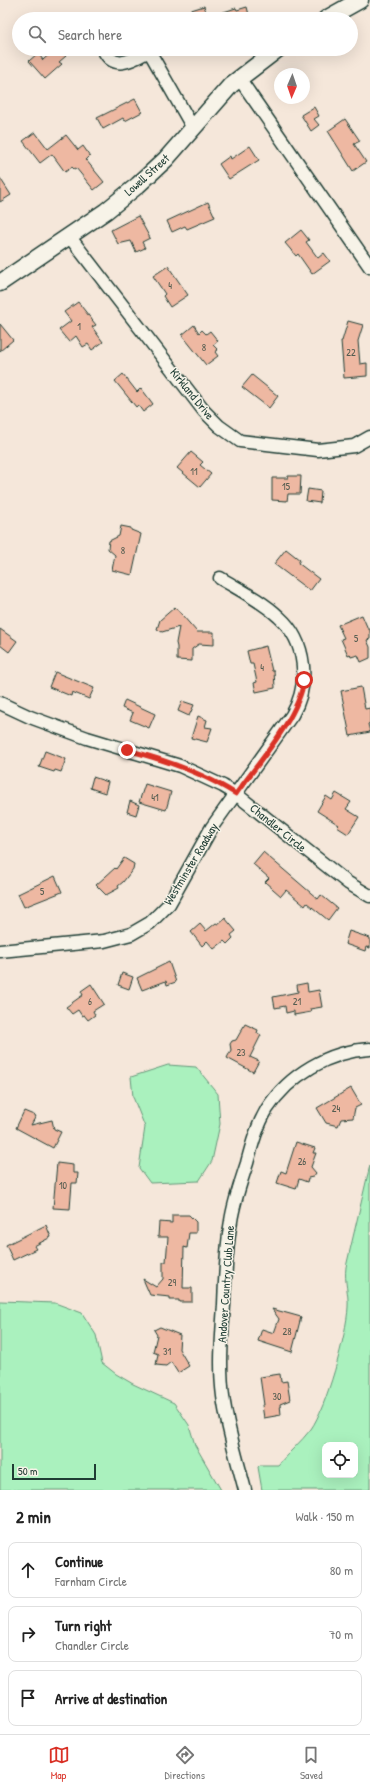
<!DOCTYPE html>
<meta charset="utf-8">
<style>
body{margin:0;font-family:"Patrick Hand",sans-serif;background:#f6f6f6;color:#222}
.controls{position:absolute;right:12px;bottom:12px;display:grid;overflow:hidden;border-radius:8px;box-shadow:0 4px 16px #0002}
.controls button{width:36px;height:36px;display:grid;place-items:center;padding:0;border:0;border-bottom:1px solid #e0e0e0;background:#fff;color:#222;font:20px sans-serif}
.compass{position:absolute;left:274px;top:68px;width:36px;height:36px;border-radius:50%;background:#fff;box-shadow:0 4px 16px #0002;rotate:182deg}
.scale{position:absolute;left:12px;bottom:10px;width:84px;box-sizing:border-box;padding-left:4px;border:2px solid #1f3d34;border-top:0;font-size:11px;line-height:14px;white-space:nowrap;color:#1f3d34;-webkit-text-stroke:3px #f7f3e8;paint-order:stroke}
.stop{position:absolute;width:12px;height:12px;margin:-9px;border:3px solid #d93025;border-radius:50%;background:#fff}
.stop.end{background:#d93025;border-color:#fff;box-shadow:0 1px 4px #0008}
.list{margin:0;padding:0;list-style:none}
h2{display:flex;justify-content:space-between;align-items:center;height:52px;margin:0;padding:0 16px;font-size:17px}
h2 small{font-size:13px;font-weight:400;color:#767676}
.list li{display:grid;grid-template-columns:26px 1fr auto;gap:12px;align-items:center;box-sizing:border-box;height:56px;margin:0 8px 8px;padding:0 8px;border:1px solid #e0e0e0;border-radius:8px}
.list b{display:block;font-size:15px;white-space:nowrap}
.list p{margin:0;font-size:13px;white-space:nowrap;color:#767676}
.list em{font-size:13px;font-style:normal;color:#767676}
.icon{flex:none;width:22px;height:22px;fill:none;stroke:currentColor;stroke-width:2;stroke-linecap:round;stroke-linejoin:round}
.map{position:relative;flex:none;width:370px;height:1490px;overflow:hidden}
.search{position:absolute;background:#fff;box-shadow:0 4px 16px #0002;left:12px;right:12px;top:12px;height:44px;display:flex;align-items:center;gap:10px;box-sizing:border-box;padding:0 14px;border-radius:22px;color:#767676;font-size:15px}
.sheet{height:244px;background:#fff}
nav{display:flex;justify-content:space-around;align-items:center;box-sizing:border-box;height:56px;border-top:1px solid #e0e0e0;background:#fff;font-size:11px;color:#767676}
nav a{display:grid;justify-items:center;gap:2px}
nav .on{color:#d93025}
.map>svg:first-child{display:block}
.green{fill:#aaf1be;stroke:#649779;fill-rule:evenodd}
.building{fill:#eeb8a2;stroke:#1f3d34}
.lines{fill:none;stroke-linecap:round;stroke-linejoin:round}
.street-casing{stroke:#1f3d34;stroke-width:15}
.secondary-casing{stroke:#1f3d34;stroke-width:19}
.street{stroke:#f7f3e8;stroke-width:12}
.secondary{stroke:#f7f3e8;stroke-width:16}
.route{stroke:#d93025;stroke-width:5}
.labels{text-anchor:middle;stroke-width:3;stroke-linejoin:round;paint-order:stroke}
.number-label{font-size:10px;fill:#535c50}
.street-label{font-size:12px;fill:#1f3d34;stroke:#f7f3e8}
</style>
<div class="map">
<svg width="370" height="1490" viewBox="0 0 370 1490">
<rect width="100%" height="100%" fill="#f5e7da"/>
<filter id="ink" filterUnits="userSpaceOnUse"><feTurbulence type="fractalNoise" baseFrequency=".025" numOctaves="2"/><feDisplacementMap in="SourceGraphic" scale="8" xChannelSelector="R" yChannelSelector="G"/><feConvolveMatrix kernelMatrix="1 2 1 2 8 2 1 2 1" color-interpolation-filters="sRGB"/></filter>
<g filter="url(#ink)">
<path class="green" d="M168 1065 196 1067 218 1094 220 1124 212 1161 199 1181 150 1183 139 1168 145 1127 133 1097 131 1077Z
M370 1165V1489L368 1490H262L258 1467 260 1465H278C288 1453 301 1442 311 1429 326 1408 347 1334 348 1307 349 1293 344 1282 346 1267ZM325 1445H355V1475H325Z
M0 1301 55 1303 82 1313 96 1335 102 1363 116 1374 133 1384 174 1403 189 1425 195 1445 221 1490H0Z"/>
<path class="building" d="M204 6 208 18V17L236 8 237 10 247 7 250 19H190L188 11Z
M55 49H59L66 56 59 62 62 64 45 79 29 61 38 53 43 60Z
M135 99 142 112 125 121 123 118 103 129 97 118Z
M314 107 319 116 314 119 319 125 311 131 301 115Z
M345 119 360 141 354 144 366 162 353 171 328 131Z
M35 132 48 149 66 135 78 150 83 146 90 156 86 160 104 182 94 190 76 168 74 169 72 167 65 172 52 154 40 163 23 141Z
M250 146 259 160 229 179 219 164 230 156 231 159Z
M0 178 11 195 0 202Z
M208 202 215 217 187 229 185 226 172 232 167 221Z
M138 216 150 238 142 242 145 248 136 252 131 241 118 244 111 230Z
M301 230 309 240 306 242 318 258 324 253 330 261 312 274 298 254 296 256 285 243Z
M168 266 188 295 170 307 163 296 165 294 153 276Z
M78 302 96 325 92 327 103 342 92 350 88 344 83 347 76 336 69 342 59 330 71 321 64 312Z
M348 321 363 325 358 341 360 364 367 363V376L344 378 341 341H342Z
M0 324 13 340 0 351Z
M194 325 199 333 202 330 206 334 210 331 218 341 213 345 218 350 215 352 218 356 206 365 182 335Z
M123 374 137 392 141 388 153 404 143 412 138 405 136 407 115 381Z
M252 375 278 396 269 408 242 387Z
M191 452 203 462 200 465 211 474 200 487 177 468Z
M288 476H301L300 494H288L287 501 272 500V478H288Z
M308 489 321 491 320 503 306 501Z
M121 526 131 528V530L141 534 132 575 112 570 115 555 108 549 109 541 119 536Z
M286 549 300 560 298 563 319 579 310 591 274 564Z
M175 607 197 632H214V645L199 644 192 649V661L177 660V647L176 643 179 627 162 632 157 629 160 620Z
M362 615 368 629H370V639L367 640 370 647V658L361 662 358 655 351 657 350 654 348 655 341 639 344 638 338 625Z
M0 629 17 641 9 652 0 645Z
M266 646 272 671H274L275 688 256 692 254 683 257 682 253 664H250L247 651Z
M55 672 94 688 89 699 72 692 71 696 49 687Z
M361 687 365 709 370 708V723L368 724 370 732 350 736 341 691Z
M125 700 155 714 149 728 130 720 133 713 122 708Z
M182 701 194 705 189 716 178 711Z
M198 716 207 720 205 727 212 728 207 742 191 738Z
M45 751 66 759 61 772 55 770 54 772 39 767Z
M93 777 108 782 105 793 90 788Z
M145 784 171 792 166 810 139 802Z
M336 793 351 802 346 809 359 817 348 834 337 827 339 825 317 811 326 796 332 800Z
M130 801 139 805 136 815 127 812Z
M263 852 318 899 321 895 337 908 328 920 307 903 305 906 286 890 281 896 265 882 269 878 253 864Z
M124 858 134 864 133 869 123 882 118 886 119 888 106 895 96 885 115 868 116 869Z
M55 876 62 892 24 907 18 894Z
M225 918 236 931 231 935 233 938 227 944 224 941 214 949 207 941 202 946 191 932 200 924 206 931 216 923 218 924Z
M349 931 370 938V948L366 947 365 951 345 944Z
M169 962 176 982 167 985 166 981 142 990 137 978Z
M122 973 133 977 129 989 118 985Z
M307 983 308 992 319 990 322 1007 310 1009 311 1012 294 1015V1011L286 1013 285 1006 275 1008 273 997 298 992 297 985Z
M91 984 104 1004 93 1011 95 1015 88 1020 84 1015 82 1016 78 1010 72 1014 66 1007 83 995 81 991Z
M245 1024 258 1030 257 1033 261 1035 250 1057 259 1061 253 1072 227 1058 231 1050 230 1044 232 1041 236 1040Z
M351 1088 361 1105 355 1108 353 1118 341 1119 338 1126 326 1123 317 1108Z
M24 1111 36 1116 31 1125 52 1120 54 1129 61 1132 53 1148 16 1128Z
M296 1142 315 1148 313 1153H316L311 1167 316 1173 313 1177 308 1178 307 1182 299 1179 296 1189 277 1183 281 1171 286 1173Z
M57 1163 73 1165V1173H78L77 1183H72L70 1209 53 1208Z
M172 1215H189L196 1222V1233H189L187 1248 184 1247 183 1288H192V1302H179V1300H170V1297L150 1295 143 1279 156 1287 163 1279V1262H166L168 1237H158L159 1222 172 1223Z
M46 1225 51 1237 34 1246 36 1249 13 1260 6 1245Z
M272 1309 301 1317 292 1352 258 1341 262 1329 274 1333 279 1319Z
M160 1327 180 1335 179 1349 189 1366 178 1373 171 1362 166 1366 156 1365 158 1354 153 1352 157 1335 154 1330Z
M280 1374 281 1382 287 1381 290 1400 280 1404 281 1415 264 1418 262 1405H264L260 1377Z"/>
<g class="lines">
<defs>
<path id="street" d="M103 49C114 73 134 59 149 51
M148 49 193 128
M239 78 370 267
M69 236 204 411 219 426 240 441 318 450 354 446 370 437
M0 703 30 717 87 738 180 766 223 786 236 794 348 883 370 896
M0 951 104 941 131 934 150 923 169 904 212 827 292 715C310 684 307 642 279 617 262 601 240 590 220 578
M245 1490C237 1459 227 1428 223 1396 219 1366 222 1335 224 1305 225 1277 226 1249 231 1221 234 1201 241 1182 247 1163 252 1144 257 1126 267 1109 289 1075 329 1051 370 1049"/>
<path id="secondary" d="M326 19 360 0
M0 283 106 211 138 185 166 159 231 85 278 49"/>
</defs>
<use href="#street" class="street-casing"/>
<use href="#secondary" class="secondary-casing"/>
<use href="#street" class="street"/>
<use href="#secondary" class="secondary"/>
</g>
</g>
<g class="lines" filter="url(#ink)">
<path class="route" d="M127 750C166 760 203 773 236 794 258 763 299 717 304 680"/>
</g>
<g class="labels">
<g class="number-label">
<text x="170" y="289">4</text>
<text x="79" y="330">1</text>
<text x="204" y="351">8</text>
<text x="351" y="356">22</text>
<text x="194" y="475">11</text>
<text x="286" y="490">15</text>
<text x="123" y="554">8</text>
<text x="356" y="642">5</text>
<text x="262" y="671">4</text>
<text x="155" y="801">41</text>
<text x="42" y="895">5</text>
<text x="90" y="1005">6</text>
<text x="297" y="1005">21</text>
<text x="241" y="1056">23</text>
<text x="336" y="1112">24</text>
<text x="302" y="1165">26</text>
<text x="63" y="1189">10</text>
<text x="172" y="1286">29</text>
<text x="287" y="1335">28</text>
<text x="167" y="1355">31</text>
<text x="277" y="1400">30</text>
</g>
<g class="street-label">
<text transform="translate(147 175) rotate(-42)" y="4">Lowell Street</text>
<text transform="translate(192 394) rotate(51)" y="4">Kirkland Drive</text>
<text transform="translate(278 828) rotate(39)" y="4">Chandler Circle</text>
<text transform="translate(191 864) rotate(-59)" y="4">Westminster Roadway</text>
<text transform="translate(226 1284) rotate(-86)" y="4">Andover Country Club Lane</text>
</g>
</g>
</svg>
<div class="controls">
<button><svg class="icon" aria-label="locate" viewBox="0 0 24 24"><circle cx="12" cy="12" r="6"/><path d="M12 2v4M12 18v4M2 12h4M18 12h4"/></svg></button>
</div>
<svg class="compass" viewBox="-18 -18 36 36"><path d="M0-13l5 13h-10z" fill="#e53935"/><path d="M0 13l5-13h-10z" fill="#767676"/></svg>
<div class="scale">50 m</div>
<div class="stop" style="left:304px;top:680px"></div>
<div class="stop end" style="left:127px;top:750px"></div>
<div class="search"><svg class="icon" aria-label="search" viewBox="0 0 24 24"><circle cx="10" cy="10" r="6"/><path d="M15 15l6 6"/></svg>Search here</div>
</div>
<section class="sheet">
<h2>2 min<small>Walk · 150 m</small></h2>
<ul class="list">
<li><svg class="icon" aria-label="ahead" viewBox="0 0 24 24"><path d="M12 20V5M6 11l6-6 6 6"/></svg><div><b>Continue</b><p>Farnham Circle</p></div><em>80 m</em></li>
<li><svg class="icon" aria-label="right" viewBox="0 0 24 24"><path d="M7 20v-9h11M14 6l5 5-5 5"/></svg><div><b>Turn right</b><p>Chandler Circle</p></div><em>70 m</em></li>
<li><svg class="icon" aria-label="arrive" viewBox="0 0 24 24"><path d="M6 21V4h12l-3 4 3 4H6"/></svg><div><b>Arrive at destination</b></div></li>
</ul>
</section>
<nav>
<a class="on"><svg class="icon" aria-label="map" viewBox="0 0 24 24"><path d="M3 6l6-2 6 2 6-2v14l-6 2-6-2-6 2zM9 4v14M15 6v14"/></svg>Map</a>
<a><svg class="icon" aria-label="directions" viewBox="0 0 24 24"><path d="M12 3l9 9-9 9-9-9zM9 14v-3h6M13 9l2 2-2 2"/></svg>Directions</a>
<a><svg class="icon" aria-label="saved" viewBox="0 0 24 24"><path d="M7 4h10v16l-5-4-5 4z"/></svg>Saved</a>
</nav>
